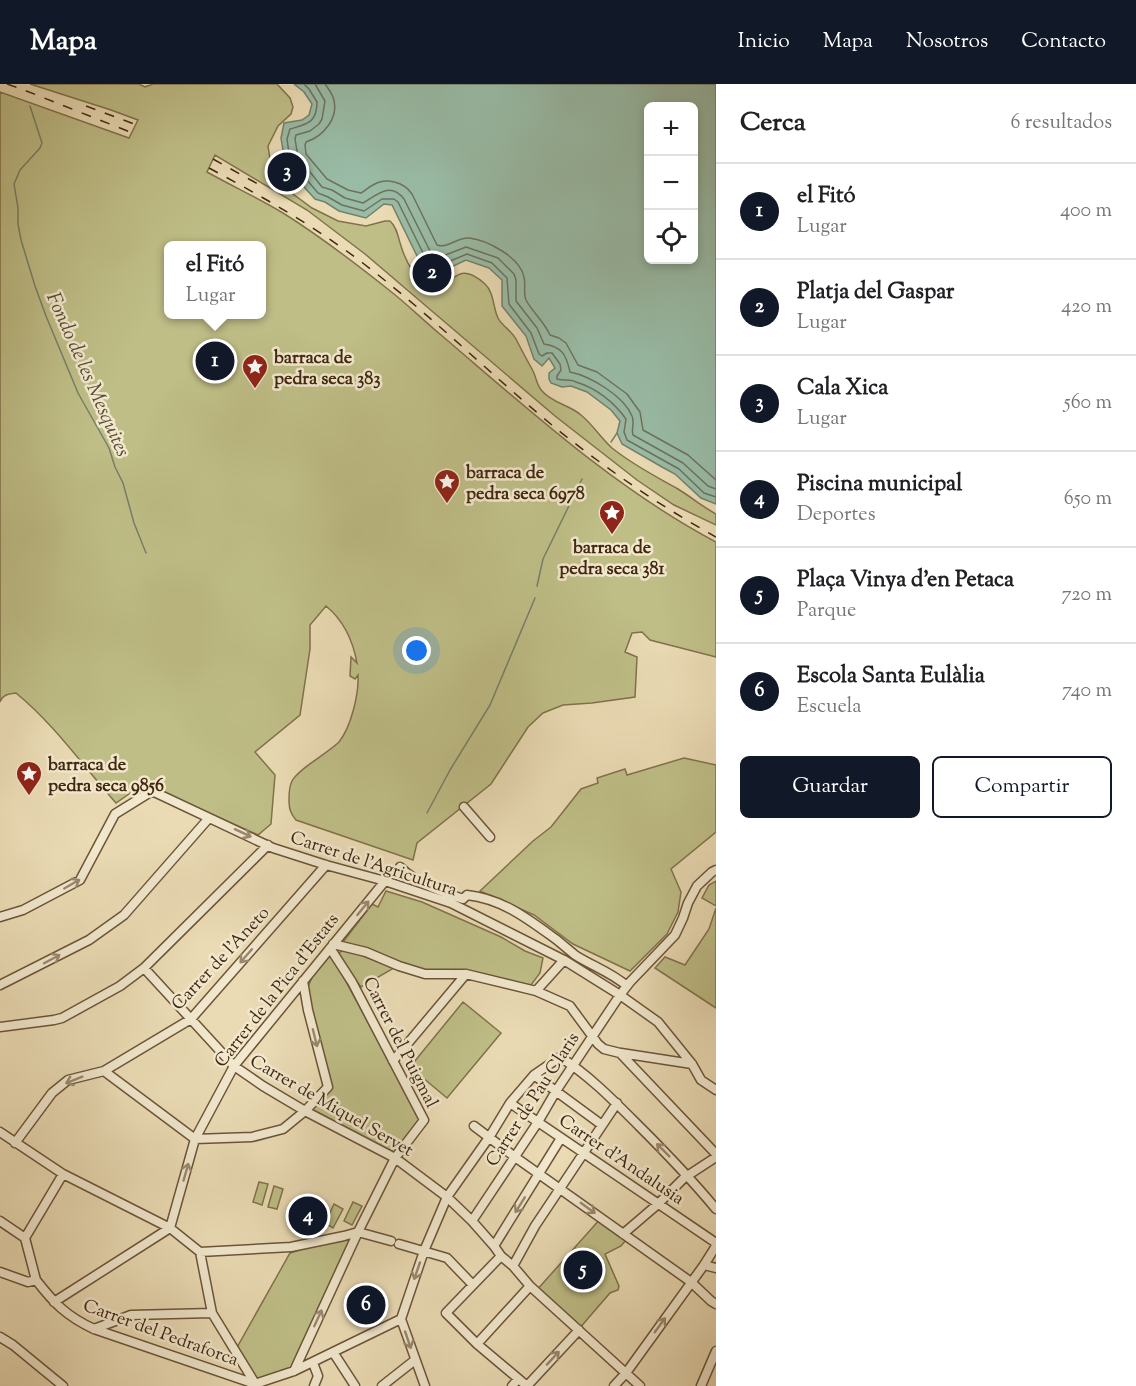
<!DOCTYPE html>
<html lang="es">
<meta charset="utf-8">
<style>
body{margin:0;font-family:"Sorts Mill Goudy",serif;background:#f6f6f6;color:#202124}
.controls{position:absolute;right:18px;top:18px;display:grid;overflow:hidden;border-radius:9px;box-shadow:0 3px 9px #0003}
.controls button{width:54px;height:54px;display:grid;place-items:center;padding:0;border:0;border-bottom:2px solid #e0e0e0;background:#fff;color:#202124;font:30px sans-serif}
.you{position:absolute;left:417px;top:567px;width:21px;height:21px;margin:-15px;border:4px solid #fff;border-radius:50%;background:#1a73e8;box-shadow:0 0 0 9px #1a73e833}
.badge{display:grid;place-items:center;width:39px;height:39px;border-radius:50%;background:#111827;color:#fff;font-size:20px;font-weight:700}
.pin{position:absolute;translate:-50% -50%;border:3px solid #fff;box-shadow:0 2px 6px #0006}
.popup{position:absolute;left:164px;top:157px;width:102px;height:78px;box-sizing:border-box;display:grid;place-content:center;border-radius:9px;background:#fff;filter:drop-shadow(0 2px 4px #0005);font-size:20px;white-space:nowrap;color:#757577}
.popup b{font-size:22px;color:#202124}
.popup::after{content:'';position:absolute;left:50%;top:100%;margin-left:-12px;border:12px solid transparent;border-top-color:#fff}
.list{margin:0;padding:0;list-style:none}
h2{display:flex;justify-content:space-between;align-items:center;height:78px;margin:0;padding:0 24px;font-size:26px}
h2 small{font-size:20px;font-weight:400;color:#757577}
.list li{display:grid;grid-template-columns:39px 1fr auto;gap:18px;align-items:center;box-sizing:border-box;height:96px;padding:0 24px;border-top:2px solid #e0e0e0}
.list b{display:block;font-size:22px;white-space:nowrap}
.list p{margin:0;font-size:20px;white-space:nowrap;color:#757577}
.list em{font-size:20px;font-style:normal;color:#757577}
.actions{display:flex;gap:12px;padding:18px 24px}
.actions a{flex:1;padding:14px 0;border:2px solid #111827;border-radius:9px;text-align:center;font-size:21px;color:#111827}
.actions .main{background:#111827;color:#fff}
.icon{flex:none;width:33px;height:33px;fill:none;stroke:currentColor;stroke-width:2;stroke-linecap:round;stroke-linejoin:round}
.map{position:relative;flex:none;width:716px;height:1302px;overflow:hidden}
header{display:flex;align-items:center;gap:36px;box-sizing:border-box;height:84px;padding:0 30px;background:#111827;color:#fff}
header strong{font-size:28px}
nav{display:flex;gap:33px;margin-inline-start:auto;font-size:21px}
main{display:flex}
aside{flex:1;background:#fff}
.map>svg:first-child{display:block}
.green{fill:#bfbe87;stroke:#80724b;stroke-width:1.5;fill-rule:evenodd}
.water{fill:#99bca7;stroke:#76806a;stroke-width:1.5;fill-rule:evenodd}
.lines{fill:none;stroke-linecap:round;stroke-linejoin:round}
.shore{stroke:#6e725b;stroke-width:1.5}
.stream{stroke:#76806a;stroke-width:1.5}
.minor-casing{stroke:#6c5438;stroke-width:11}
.minor{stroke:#f1e8ce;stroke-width:8}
.rail{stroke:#42270f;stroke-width:1.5;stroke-dasharray:10 10;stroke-linecap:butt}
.oneway{stroke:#9a886e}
.labels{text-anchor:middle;stroke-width:5;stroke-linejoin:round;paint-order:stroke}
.poi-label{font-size:18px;font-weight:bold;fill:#42270f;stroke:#f1e8ce;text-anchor:start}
.street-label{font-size:18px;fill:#42270f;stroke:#f1e8ce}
.water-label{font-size:20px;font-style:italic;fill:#584c35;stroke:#f1e8ce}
</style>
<header>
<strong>Mapa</strong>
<nav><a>Inicio</a><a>Mapa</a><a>Nosotros</a><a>Contacto</a></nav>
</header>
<main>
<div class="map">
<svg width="716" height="1302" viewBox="0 0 716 1302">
<rect width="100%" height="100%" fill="#eadbb4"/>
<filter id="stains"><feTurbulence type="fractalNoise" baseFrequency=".00333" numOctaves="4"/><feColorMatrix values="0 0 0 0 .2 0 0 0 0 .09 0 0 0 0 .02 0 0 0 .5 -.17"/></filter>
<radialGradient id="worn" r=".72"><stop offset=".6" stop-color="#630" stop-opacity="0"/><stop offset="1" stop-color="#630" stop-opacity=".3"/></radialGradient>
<path class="green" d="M30 0H139L145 3 153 0H277L290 14 293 23 291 30 278 42 268 62 272 87 279 97 293 110 312 124 338 137 366 142 385 137H390C397 143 398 153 401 162 405 175 413 191 425 199 451 216 452 169 485 200 494 208 493 224 498 234 502 242 511 246 516 255 521 265 527 276 533 287 536 293 537 302 542 307 552 319 570 321 581 331 593 341 601 354 612 364 633 381 655 392 678 405 691 413 703 423 716 430V441L674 421 637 396 555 332 365 170 307 126 215 71 207 88C232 102 258 114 283 129 320 152 355 179 389 206 407 220 423 236 441 251 528 325 614 404 716 458V573L650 556 642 548 632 549 625 568 637 573 635 613 592 619 563 621 543 629 528 643 491 700 417 759 413 776 296 736C290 729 289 724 289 715 289 709 289 703 292 697 298 685 328 669 339 658 351 643 359 610 358 591L355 595 350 592 351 573 357 579C353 557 343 536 326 522L310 541V565L300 631 255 668 275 691 271 740 258 751 152 703H139L116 719C83 682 55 641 16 609 9 610 3 610 0 618V8L129 54 138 36 111 26ZM168 162H262V230H168Z
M684 674 716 681V748L671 785 681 808 678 828 667 850 630 887 573 860 534 831 480 807 533 757 551 743 581 705 598 699 597 694 625 685 627 691Z
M716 797V822L702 814 709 801Z
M386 807 422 818 501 853 525 867 543 874 540 889 531 901 467 888 424 887 343 858 372 820 378 823Z
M716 824V924L655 884 665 873 685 881 709 845Z
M345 865 394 884 361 903 337 870Z
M331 870 421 1036 396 1067 393 1069 311 1025 331 1005 307 905 314 889 324 874Z
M463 918 501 949 447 1014 410 983Z
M259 1098 268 1100 262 1121 253 1118Z
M274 1102 283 1105 277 1125 268 1123Z
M353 1118 362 1122 352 1141 344 1137Z
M334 1120 343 1125 333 1144 325 1139Z
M601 1134 626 1156 621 1162 605 1170 619 1202 618 1206 610 1209 579 1245 536 1207Z
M358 1148 294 1287 255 1300 235 1267 290 1169Z"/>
<path class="water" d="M294 0H716V420L701 414 675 390 662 383 622 360 617 349 620 337 611 326 587 308 571 302 562 303 551 299 549 295V289L555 284 549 274 542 282 534 275 526 252 502 222V196L489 184 466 176 443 187 421 180 392 121 384 120 366 134 339 127 325 118 315 115 295 93 285 78 281 54 284 39 302 36 309 31 312 20 304 8ZM648 22H694V176H648Z
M308 1120 317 1124 308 1144 298 1139Z"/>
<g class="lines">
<path class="shore" d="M304 0 309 5 317 18C317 39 307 40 290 45L287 55 290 76 318 109 328 113 342 121 364 127 382 115H394L398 118 426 175 443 180 467 170 492 179 507 194 509 220 531 249 539 270 542 272 547 269H552L560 280 561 286 557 292V295C564 297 570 295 576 298 596 304 614 318 626 335L624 348 627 356 679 385 704 409 716 413
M315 0 325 17 322 35 319 40 310 47 296 51 295 55 298 73 322 103 332 106 345 114 363 119C377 111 390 97 404 115L431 169 443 172 466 163 498 174 514 190 516 196V217L537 244 544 260C562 263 566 270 570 288 590 292 624 312 632 332 635 339 631 345 633 351L683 379 708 402 716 405
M325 0C328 4 331 8 333 13 340 33 324 52 306 58L305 61 306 70 327 95 348 106 361 109C365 107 368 103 373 101 386 93 404 98 412 110L437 161C448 165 457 153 469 154 487 156 520 173 524 193 526 200 523 209 526 216 533 229 543 236 550 251L559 254 566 259 578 281 597 288 627 310 640 328 643 346 688 371 716 396"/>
<path class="stream" d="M30 22 42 59 40 64 20 86 14 100 18 124V140L21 156 35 202 46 232 78 309 109 364 115 383 123 399 134 439 146 469
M611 358 617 349
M537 502 543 475 582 395
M427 729 450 686 490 621 535 514"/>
<defs>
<path id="minor" d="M464 723 490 753
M400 783C417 800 441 807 463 815L467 811C503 815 528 835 557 856 563 861 569 866 575 871 592 882 611 888 627 902
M0 833 23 826 80 796 115 730 152 707 273 764 326 781 385 797 451 819 564 876 620 911 658 938 692 980 701 996 716 1006
M333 860 366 868 399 882 425 890H466L536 907 570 922 598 960 604 965 620 969 716 1070
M144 884 234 982 263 1002 305 1027 395 1074 447 1113 472 1137 494 1162 501 1172 513 1182 530 1202 640 1302
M0 901 89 856 124 831 209 734
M536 907 564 876
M0 943 54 936 62 934 120 902 144 884 268 761
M621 969 692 980
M393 977 466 890
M104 987 195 1055 252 1053 283 1045 305 1027 328 1003 308 926 303 897
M534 991 602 1041
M510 1019 716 1159
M474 1042 515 1073 691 1198 711 1217 716 1220
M0 1048 63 1090 170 1144 200 1168 212 1229 256 1301
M15 1059 52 1009 68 996 104 987 191 935 326 781
M0 1137 25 1154
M472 1137 538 1038 556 1007 620 911 630 898 675 851 683 834 688 819 697 802 712 788 716 786
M358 1148 391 1157
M623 1150 658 1120 684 1094 716 1073
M399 1160 447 1174 473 1201
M494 1162 561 1054
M200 1168 291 1163 344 1152 358 1148
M501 1172 446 1229 477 1260 527 1302
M704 1181 716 1184
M513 1182 535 1142 617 1019
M0 1188 28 1198 36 1196C54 1219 66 1232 94 1245L255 1300 294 1287 401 1235 424 1167 447 1113 490 1052 510 1019 534 991 560 973C590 992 615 1018 640 1043 667 1070 692 1096 716 1125
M36 1196 25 1154 63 1090
M54 1218 170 1144 195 1055 234 982 385 797
M401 1235 425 1302
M94 1245 131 1231 212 1229
M0 1253 13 1261 63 1302
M477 1260 530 1202
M333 1268 355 1302
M313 1279 318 1292 314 1302
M294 1287 358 1148 395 1074 424 1036 352 898 330 864
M382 1302 415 1276
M512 1302 518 1295
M527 1302 579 1246
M614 1302 626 1289 704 1181 716 1162
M701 1302 716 1267"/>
</defs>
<use href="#minor" class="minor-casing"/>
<use href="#minor" class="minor"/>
<path class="rail" d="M7 0 24 6 130 48
M86 22 134 40
M213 75 265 104
M209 84C263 113 316 143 364 180 432 232 492 292 558 346 608 386 660 422 716 453"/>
</g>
<defs><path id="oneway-shaft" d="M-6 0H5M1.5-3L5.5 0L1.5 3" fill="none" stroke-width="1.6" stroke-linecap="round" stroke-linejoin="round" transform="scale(1.5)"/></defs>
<g class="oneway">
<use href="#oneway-shaft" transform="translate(243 749) rotate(25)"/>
<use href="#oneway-shaft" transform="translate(72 800) rotate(-30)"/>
<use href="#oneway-shaft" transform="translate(363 824) rotate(-51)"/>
<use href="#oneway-shaft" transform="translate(246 872) rotate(131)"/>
<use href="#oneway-shaft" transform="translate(52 875) rotate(-28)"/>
<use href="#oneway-shaft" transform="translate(315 954) rotate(76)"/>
<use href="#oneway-shaft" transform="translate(74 996) rotate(158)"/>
<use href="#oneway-shaft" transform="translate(663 1066) rotate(-135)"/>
<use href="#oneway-shaft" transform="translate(186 1088) rotate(-74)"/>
<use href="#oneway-shaft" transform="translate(520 1121) rotate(122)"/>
<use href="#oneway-shaft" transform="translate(588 1124) rotate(36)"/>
<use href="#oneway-shaft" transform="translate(417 1187) rotate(109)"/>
<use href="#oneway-shaft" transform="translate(318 1234) rotate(-65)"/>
<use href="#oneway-shaft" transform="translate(660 1241) rotate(-54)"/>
<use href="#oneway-shaft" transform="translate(408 1256) rotate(71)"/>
<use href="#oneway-shaft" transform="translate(553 1274) rotate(-47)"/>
</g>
<defs>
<symbol id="sight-pin" viewBox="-11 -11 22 30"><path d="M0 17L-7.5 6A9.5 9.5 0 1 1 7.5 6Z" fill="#8f2418" stroke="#f1e8ce"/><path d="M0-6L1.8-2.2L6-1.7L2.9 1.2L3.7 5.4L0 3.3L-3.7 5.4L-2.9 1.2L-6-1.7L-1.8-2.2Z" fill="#fff"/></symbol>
</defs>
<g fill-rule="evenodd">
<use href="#sight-pin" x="240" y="268" width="30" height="40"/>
<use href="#sight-pin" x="432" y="383" width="30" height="40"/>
<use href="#sight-pin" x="597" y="414" width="30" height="40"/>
<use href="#sight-pin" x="14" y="675" width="30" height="40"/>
</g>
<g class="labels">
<g class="poi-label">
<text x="274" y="279">barraca de<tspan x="274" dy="21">pedra seca 383</tspan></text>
<text x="466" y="394">barraca de<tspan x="466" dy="21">pedra seca 6978</tspan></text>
<text x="612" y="469" text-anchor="middle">barraca de<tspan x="612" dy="21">pedra seca 381</tspan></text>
<text x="48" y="686">barraca de<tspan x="48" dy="21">pedra seca 9856</tspan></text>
</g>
<g class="street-label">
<text transform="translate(374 779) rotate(18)" y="6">Carrer de l'Agricultura</text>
<text transform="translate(220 874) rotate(-47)" y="6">Carrer de l'Aneto</text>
<text transform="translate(276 906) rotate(-52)" y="6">Carrer de la Pica d'Estats</text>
<text transform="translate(401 958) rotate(63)" y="6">Carrer del Puigmal</text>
<text transform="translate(532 1015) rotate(-57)" y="6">Carrer de Pau Claris</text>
<text transform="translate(332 1021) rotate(30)" y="6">Carrer de Miquel Servet</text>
<text transform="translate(622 1075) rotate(34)" y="6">Carrer d'Andalusia</text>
<text transform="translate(161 1248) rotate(20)" y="6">Carrer del Pedraforca</text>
</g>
<g class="water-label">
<text transform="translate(89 290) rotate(66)" y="7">Fondo de les Mesquites</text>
</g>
</g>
<rect width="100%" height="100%" filter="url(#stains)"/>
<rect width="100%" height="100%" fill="url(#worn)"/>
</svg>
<div class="controls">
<button>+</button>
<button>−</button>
<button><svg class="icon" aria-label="locate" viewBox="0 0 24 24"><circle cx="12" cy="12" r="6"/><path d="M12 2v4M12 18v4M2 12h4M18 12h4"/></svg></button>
</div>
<div class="you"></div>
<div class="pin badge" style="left:215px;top:277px">1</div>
<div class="popup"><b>el Fitó</b>Lugar</div>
<div class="pin badge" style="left:432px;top:189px">2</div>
<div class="pin badge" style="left:287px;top:88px">3</div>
<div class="pin badge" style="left:308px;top:1132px">4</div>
<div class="pin badge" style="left:583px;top:1186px">5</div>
<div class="pin badge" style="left:366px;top:1221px">6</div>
</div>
<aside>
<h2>Cerca<small>6 resultados</small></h2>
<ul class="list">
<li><span class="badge">1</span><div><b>el Fitó</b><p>Lugar</p></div><em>400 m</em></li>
<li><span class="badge">2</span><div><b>Platja del Gaspar</b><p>Lugar</p></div><em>420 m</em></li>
<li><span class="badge">3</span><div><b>Cala Xica</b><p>Lugar</p></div><em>560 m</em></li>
<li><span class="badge">4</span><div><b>Piscina municipal</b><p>Deportes</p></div><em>650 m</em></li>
<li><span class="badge">5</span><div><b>Plaça Vinya d'en Petaca</b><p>Parque</p></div><em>720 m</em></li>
<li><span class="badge">6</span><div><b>Escola Santa Eulàlia</b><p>Escuela</p></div><em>740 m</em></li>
</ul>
<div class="actions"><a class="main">Guardar</a><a>Compartir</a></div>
</aside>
</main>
